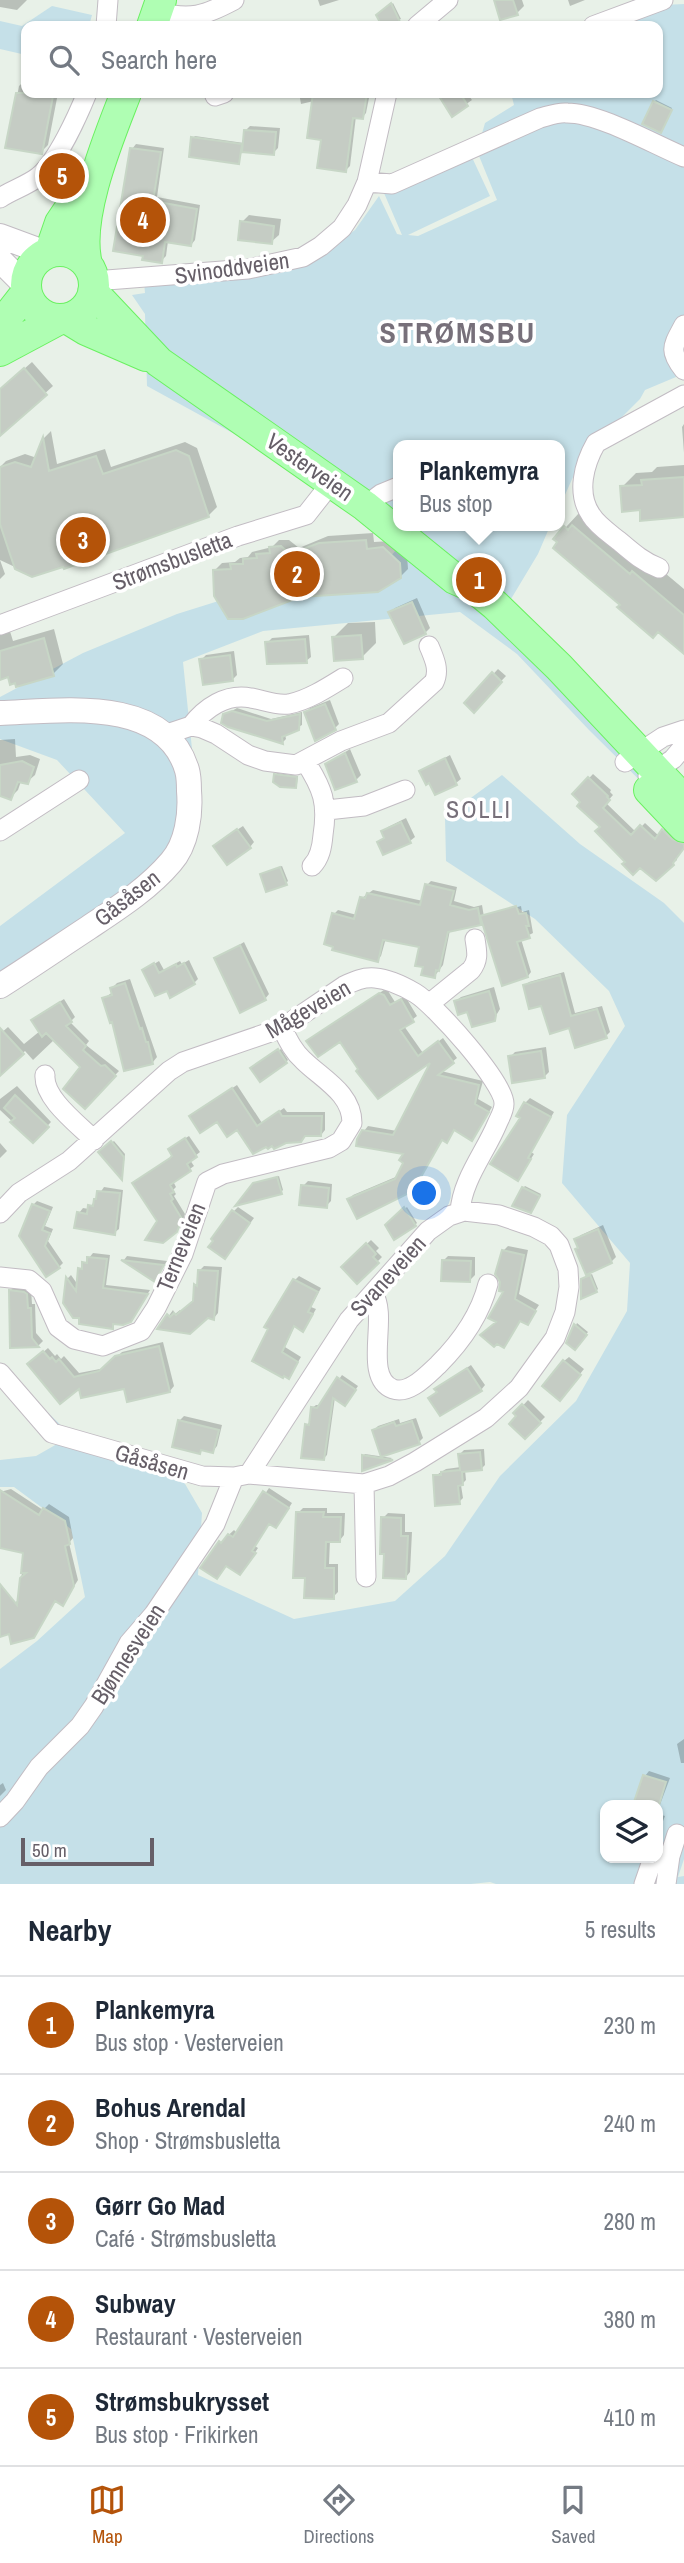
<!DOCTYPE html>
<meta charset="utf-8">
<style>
body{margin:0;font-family:"Archivo Narrow",sans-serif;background:#f2f2f3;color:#1f2937}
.controls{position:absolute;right:21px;bottom:21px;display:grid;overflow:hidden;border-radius:14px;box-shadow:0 2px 5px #0004}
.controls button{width:63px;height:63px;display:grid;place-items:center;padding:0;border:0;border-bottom:2px solid #e0e1e3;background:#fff;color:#1f2937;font:35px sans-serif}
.scale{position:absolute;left:21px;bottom:18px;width:133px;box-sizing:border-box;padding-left:7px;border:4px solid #665f68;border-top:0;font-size:19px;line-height:24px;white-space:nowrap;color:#665f68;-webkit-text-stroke:5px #fff;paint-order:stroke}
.you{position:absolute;left:425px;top:1194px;width:24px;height:24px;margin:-18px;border:5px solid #fff;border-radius:50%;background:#1a73e8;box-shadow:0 0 0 10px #1a73e833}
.badge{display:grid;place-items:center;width:46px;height:46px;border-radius:50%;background:#b45309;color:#fff;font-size:23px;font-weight:700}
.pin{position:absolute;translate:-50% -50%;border:4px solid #fff;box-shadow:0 2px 7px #0006}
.popup{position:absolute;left:393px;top:440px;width:172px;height:91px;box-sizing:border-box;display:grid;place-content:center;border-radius:14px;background:#fff;filter:drop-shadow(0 2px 5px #0005);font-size:23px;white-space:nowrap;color:#747a83}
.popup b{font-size:26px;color:#1f2937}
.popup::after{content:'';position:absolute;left:50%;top:100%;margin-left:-14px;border:14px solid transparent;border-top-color:#fff}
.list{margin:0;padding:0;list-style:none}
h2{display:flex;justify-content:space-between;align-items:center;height:91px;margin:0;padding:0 28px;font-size:30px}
h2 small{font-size:23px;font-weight:400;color:#747a83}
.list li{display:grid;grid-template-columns:46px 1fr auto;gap:21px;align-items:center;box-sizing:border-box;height:98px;padding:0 28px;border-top:2px solid #e0e1e3}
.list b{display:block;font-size:26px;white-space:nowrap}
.list p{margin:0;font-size:23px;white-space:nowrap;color:#747a83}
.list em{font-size:23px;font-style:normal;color:#747a83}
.icon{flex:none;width:38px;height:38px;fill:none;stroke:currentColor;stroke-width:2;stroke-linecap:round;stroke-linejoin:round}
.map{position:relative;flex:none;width:684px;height:1884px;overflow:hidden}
.search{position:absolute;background:#fff;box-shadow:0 2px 5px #0004;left:21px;right:21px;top:21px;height:77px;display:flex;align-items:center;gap:18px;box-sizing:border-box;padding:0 24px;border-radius:14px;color:#747a83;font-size:26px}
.sheet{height:581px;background:#fff}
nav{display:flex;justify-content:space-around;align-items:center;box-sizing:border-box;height:98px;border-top:2px solid #e0e1e3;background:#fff;font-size:19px;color:#747a83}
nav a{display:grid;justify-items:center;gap:4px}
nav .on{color:#b45309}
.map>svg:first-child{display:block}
.green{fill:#c5e0e8;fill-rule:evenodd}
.shadow{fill:#0003}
.building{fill:#c5ccc4;stroke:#c7d6c6;stroke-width:2}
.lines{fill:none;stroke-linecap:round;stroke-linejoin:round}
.minor-casing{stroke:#c2bcc3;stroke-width:21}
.tertiary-casing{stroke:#c2bcc3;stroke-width:26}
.primary-casing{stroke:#6af161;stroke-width:32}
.minor{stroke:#fff;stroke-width:19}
.tertiary{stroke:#fff;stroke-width:24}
.primary{stroke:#affeb3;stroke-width:30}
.labels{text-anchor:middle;stroke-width:7;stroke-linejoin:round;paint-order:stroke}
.street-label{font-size:23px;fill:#665f68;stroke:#fff}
.neighbourhood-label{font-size:24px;letter-spacing:2px;fill:#77707a;stroke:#fff}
.district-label{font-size:30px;font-weight:bold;letter-spacing:2px;fill:#77707a;stroke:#fff}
</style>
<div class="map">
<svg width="684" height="1884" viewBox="0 0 684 1884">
<rect width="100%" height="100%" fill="#e8f1e8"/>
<path class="green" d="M684 4V328L667 356 676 377 645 390 640 399 582 457 560 506V445H398V526H550L538 554 508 604 684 824 589 730 517 654 460 612 263 631 183 662 194 768 183 854 42 970 0 998V926L125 833 57 760 0 739V697L83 653 177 614 279 582 389 558 405 540 336 482 240 437 147 386 145 314 132 295 145 293 144 282 208 280 348 235 355 230 379 196 397 234 402 235 384 193 470 153 490 196 408 235 418 236 497 200 477 151 485 123 514 105 511 93H658V26H592L644 6Z
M52 6 92 15 89 26H26V55L0 49V21L22 26Z
M502 775 580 844 664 903 684 923V1859L678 1877 684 1876V1884H496L490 1882 471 1884H0V1669L37 1641 85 1597 71 1529 14 1487H0V1460L36 1456 57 1444 33 1398 79 1443 181 1477 202 1513 198 1575 294 1619 395 1601 445 1556 500 1476 576 1401 627 1311 630 1263 562 1183 567 1115 625 1026 609 991 535 919 446 861 445 817ZM605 1805H658V1858H605Z"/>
<path class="shadow" d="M0 0H27L17 10 0 7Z
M318 0H339L320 6Z
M495 0H522L524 6 517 13Z
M568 0H585L570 6Z
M393 3 401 19 384 26 379 16Z
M26 79V93H58L48 145 41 152 7 147 19 86Z
M299 93H321L327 130 335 93H370L366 113 362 118 356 116 350 166 346 170 325 150 314 101 301 104Z
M439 93H467L472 100 452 114Z
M656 100 672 108 662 129 654 102Z
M250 126 280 128 278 148 273 153 242 150 239 162 193 138 195 136 244 143 246 130Z
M136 144 164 148 157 197 200 205 195 240 191 245 168 241 166 256 161 261 132 149Z
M249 215 281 219 279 235 271 242 242 222Z
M32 362 53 386 0 434V390Z
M684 424V453L682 427Z
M51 431 57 464 105 449 111 467 185 442 197 448 217 507 208 516 32 575 0 560 5 574 0 579V467L6 461 25 454 37 458 44 438Z
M684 465V516L641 508 622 487 636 473 652 472 657 467Z
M579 513 647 558 684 589V652L555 539Z
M373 533 374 542 391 541 407 555 408 569 400 577 214 571 222 563 235 562 240 558 248 557 252 552 272 547 279 540H289L299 548 328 536Z
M417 598 430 628 425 633 390 613 395 608Z
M375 622 376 643 362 657 334 637 348 623Z
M9 628 13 641 54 629 63 664 53 674 9 675 0 678V629Z
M309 635 311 657 306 661 267 643 272 638Z
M234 651 237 675 232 680 201 660 206 655Z
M498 669 506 676 474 710 466 703Z
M330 700 339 724 334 729 306 713 310 708Z
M237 708 271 719 302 712V725L285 734 286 739 283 742 228 725 225 715Z
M15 739 16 757 30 755 40 759 35 775 27 782 21 781 18 790 10 798 0 794V740Z
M350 749 361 775 356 780 327 764Z
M450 755 461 779 456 783 421 771Z
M277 773 298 776 297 784 295 786 275 775Z
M593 774 611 790 610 792 613 795 606 803 636 832 645 823 659 836 667 826 684 840V847L676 857 677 860 656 878 640 866 628 862 574 794Z
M406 818 415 837 410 841 379 842 385 837 383 831 388 827Z
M243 826 254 842 250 847 220 841Z
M282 866 288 881 286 883 264 873Z
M431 881 457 887 454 901 474 907 482 905 484 917 521 906 522 912 529 910 533 933 521 939 531 972 528 976 483 921 450 930 443 965 434 977 425 966 421 946 386 938 381 956 377 960 334 914 338 910 357 915 362 898 373 890 423 901 427 885Z
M244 942 269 994 265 999 216 959Z
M189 960 198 979 194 983 167 988 144 970 159 961 164 970 180 961 182 964Z
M564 972 575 1013 602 1006 610 1032 606 1036 570 1026 542 1004 525 986 529 982Z
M130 979 157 1057 153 1062 126 1069 113 1019 104 998 113 992 112 988 117 983Z
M494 987 500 1009 494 1019 469 1010 456 1001 461 997Z
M384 990 388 991 395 1002 405 996 417 1016 404 1026 423 1053 443 1038 457 1058 441 1071 483 1081 478 1099 492 1107 476 1134 455 1129 447 1141 443 1139 412 1190 349 1200 353 1195 398 1176 406 1162V1153L364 1131 368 1126 397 1131 435 1058 360 1069 340 1040 313 1037Z
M64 999 75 1017 70 1022 89 1041 86 1045 119 1071 85 1107 83 1067 55 1039 33 1060 25 1051 0 1074V1034L8 1027 24 1044 40 1031 37 1016Z
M546 1047 549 1072 544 1077 510 1057 515 1052Z
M281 1049 288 1060 286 1062 253 1068Z
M237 1085 262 1123 284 1108 287 1112H325V1130L321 1135 237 1128 196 1112Z
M17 1086 51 1122 33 1141 0 1110V1099Z
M530 1098 554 1112 531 1152 534 1154 518 1179 522 1117 525 1103Z
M189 1136 200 1152 190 1160 194 1166 173 1181 176 1187 173 1190 176 1194 174 1196 185 1214 181 1226 176 1231 159 1221 138 1180 174 1155V1145Z
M114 1141 125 1154 122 1177 100 1152Z
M0 1143 7 1151 0 1158Z
M279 1176 283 1190 281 1192 254 1184Z
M308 1181 332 1184 331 1201 326 1206 303 1186Z
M525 1186 541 1194 533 1209 523 1188Z
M104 1187 123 1190 119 1229 114 1233 79 1213 83 1208 89 1209Z
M37 1201 53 1207 45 1226 53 1229 48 1241 63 1263 59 1267 21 1236 33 1205Z
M238 1207 254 1218 229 1252 234 1211Z
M407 1207 417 1223 415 1225H387Z
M603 1225 616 1257 611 1262 579 1247 576 1239 581 1235Z
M371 1240 379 1248 376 1251 382 1257 357 1282 343 1267Z
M508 1246 528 1250 519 1294 539 1305 527 1323 521 1319 504 1346 498 1322 506 1291 502 1281 503 1251Z
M93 1253 110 1255 106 1285 150 1290 134 1316 116 1323 112 1327 81 1317 65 1302 68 1278 71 1275 78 1285 80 1269Z
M127 1256 167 1261 155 1280 124 1260Z
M448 1256 475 1257V1275L470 1280 444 1260Z
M204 1266 222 1267 218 1313 214 1318 208 1316 160 1328 173 1310 175 1314 180 1310 182 1312 195 1301 199 1271Z
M592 1274 598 1289 596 1291 583 1279Z
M299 1276 321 1288 311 1307 316 1309 307 1325 303 1329 295 1325 285 1347 301 1357 289 1377 254 1360 295 1280Z
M15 1286 31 1289 32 1304H35L36 1333 43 1341 39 1345 11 1346 10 1291Z
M577 1323 588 1332 575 1348 568 1342Z
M163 1342 174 1386 170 1391 80 1385 34 1360 48 1348 55 1356 57 1354 61 1359 64 1356 79 1373 105 1368 122 1352Z
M569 1357 584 1369 564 1394V1361Z
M471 1365 485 1385 481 1390 438 1392 441 1385Z
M342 1375 358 1386 348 1401 335 1397 327 1455 324 1458 307 1425 311 1421 312 1408 316 1405H321Z
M528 1400 545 1417 525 1437 516 1413Z
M184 1416 222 1425 217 1446 213 1451 203 1449 200 1452 179 1421Z
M416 1418 423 1438 419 1442 374 1430 378 1426 399 1419 400 1423Z
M484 1449 485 1465 481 1469 465 1470 466 1480 461 1485 463 1498 459 1502 435 1476 446 1469 461 1467 460 1454 464 1450Z
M365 1454 392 1458 384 1463 363 1456Z
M269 1488 292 1503 280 1522H270L255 1546 258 1548 244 1569 220 1543 234 1530 238 1534Z
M11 1489 43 1510 49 1504 69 1517 73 1538 69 1543 78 1580 63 1604 56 1600 33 1637 10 1632 0 1635V1608L18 1601 25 1551 0 1547V1492Z
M303 1508H327V1513H345L344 1535 340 1540H330L329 1564H338V1592L333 1597 298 1513Z
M388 1513 405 1514V1532H412L410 1572 406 1577 386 1552 383 1518Z
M684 1739V1763H681L677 1744Z
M649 1771 670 1778 658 1810V1805H635L645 1776Z
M3 1783 6 1790 0 1796V1785Z
M658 1814 665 1816 658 1834Z"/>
<path class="building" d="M494 0H513L518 15 500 20Z
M391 3 400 22 392 26H382L376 15Z
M16 93H49L48 95 53 96 42 154 5 148Z
M313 93H367L363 119 353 118 346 172 317 168 321 140 307 138Z
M437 93H460L468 106 452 117Z
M653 101 672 110 661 133 642 124Z
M244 130 276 132 274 155 242 152Z
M191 137 242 144 239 164 189 157Z
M130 148 161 152 153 201 197 209 191 246 165 242 162 263 142 260 143 256 113 251Z
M240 221 274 226 272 244 238 240Z
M24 368 47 395 0 436V389Z
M43 437 49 471 96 456 103 474 176 450 189 456 209 517 64 569 63 567 32 577 15 569 0 524V467L15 462 31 467Z
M684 477V517L640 521V510L622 512 620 486 642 485 641 480Z
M572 525 630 574 632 571 684 615V654L658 632 653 638 617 607 620 605 553 548 557 542 553 539 564 526 568 530Z
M366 540 367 549 383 547 400 563 401 578 378 592 300 597 243 619H228L214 596 213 570 231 569 230 564H243V559L257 558 256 554 270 553 269 547 281 546 290 554 319 543Z
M412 602 426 634 404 644 388 612Z
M361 635 363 659 334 661 332 637Z
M44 638 54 676 16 687 15 683 10 685 8 677 0 680V651Z
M305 639 307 663 267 664 265 642Z
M230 655 233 681 203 685 199 659Z
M492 672 502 682 474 713 464 703Z
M325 704 336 730 315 741 304 712Z
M232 711 267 721 300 714 299 730 282 737 283 744 228 727 221 723 223 714Z
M345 753 357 782 335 790 325 764Z
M445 758 457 785 435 795 429 783 426 785 419 771Z
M22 761 34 767 28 784 18 782 11 800 0 796V765Z
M274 774 297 777 296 788 280 787 273 782Z
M588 777 608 796 607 797 610 800 603 808 631 835 640 825 655 839 662 829 672 839 684 844V848L673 863 674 865 656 881 640 868 633 875 622 864 625 862 595 831 600 827 577 806 580 802 572 794Z
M401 822 411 843 383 855 377 842 384 838 381 831Z
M237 829 251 848 227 865 213 846Z
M280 867 287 885 266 892 260 874Z
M425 884 454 891 450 905 469 910 478 908 481 925 448 932 439 971 436 970 435 978 421 975 423 967 415 966 419 947 383 940 378 962 332 950 333 947 324 944 332 913 354 919 360 897 365 898 367 893 420 905Z
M516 906 519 914 526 913 529 926H526L530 938 517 942 528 977 502 986 480 916Z
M240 945 266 1000 240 1013 214 958Z
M154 963 159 973 176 964 177 967 184 963 195 984 170 998 167 991 155 996 142 970Z
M560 975 571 1016 597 1009 607 1038 575 1048 569 1028 550 1034 541 1006 529 1009 523 985Z
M125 983 140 1029 142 1028 146 1042H148L153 1064 124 1071 112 1022 110 1023 102 998 112 995 110 988Z
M489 991 496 1015 495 1021 472 1027 467 1012 458 1015 454 1001Z
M379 993 384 995 390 1005 401 999 414 1022 400 1030 418 1056 438 1041 454 1063 438 1075 479 1085 475 1104 489 1112 472 1141 454 1130 447 1143 442 1140 413 1191 357 1219 347 1199 395 1179 403 1163 399 1160 403 1154 356 1146 357 1139 362 1130 393 1135 430 1063 378 1099 359 1075 356 1071 358 1069 340 1042 318 1057 306 1041Z
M60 1002 72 1022 66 1026 86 1046 83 1050 101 1066 105 1065 116 1076 85 1109 63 1089 80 1067 46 1033 42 1037 31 1020Z
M0 1028 24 1054 0 1076Z
M278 1049 287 1063 260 1082 250 1068Z
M541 1051 545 1078 512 1083 508 1056Z
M232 1088 257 1126 279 1111 282 1116H322L321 1136H305L301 1142 286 1143 274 1149 272 1146 268 1149 266 1147 253 1154 237 1130 227 1137 217 1122 200 1133 189 1116Z
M15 1095 49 1127 33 1143 10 1122 15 1118 4 1108Z
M524 1102 551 1117 528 1158 531 1159 518 1181 490 1164 520 1118 516 1116Z
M185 1138 197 1157 187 1164 191 1171 170 1185 174 1192 170 1194 173 1199 171 1201 182 1219 177 1232 163 1243 145 1240 157 1221 132 1183 170 1158 172 1156 168 1149Z
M111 1141 124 1157 122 1180 98 1152Z
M277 1177 282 1194 235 1206 253 1183Z
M301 1185 329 1188 327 1208 299 1205Z
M522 1187 540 1196 531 1213 512 1206Z
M97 1191 120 1193 115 1235 74 1228 77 1212 87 1214 88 1205 93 1206 94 1199H96Z
M32 1204 50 1211 42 1230 50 1233 45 1246 60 1268 46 1277 19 1236Z
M404 1207 416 1226 394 1240 385 1225Z
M232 1210 250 1223 225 1259 208 1247 213 1241 211 1239Z
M598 1229 612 1263 586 1275 575 1249 578 1248 574 1239Z
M366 1243 376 1254 373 1257 379 1263 357 1284 341 1267Z
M502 1250 524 1255 515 1299 536 1311 528 1325 520 1321 504 1348 497 1344 494 1347 480 1335 496 1322 488 1318 503 1292 499 1291 500 1282 495 1274Z
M87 1257 107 1259 103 1288 148 1294 131 1322 123 1325 113 1324V1329L79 1324V1318H73L63 1303 66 1277 76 1291 78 1268 82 1269V1262L87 1263Z
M121 1260 164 1265 155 1282Z
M442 1260 471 1261 470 1282 441 1281Z
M198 1270 218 1271 214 1320 208 1318 190 1334 157 1329 167 1314 170 1317 174 1313 176 1315 193 1301 194 1284 197 1286Z
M590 1275 597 1292 581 1299V1279Z
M293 1279 318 1292 308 1312 313 1314 303 1332 294 1326 282 1352 298 1362 289 1379 284 1376 283 1378 252 1361 268 1329 264 1327Z
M9 1290 24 1292 27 1294 28 1308H31L32 1338 39 1347 10 1348Z
M574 1324 587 1335 575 1350 566 1343Z
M159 1346 170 1392 127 1402 124 1389 81 1398 79 1389 60 1404 27 1364 43 1351 50 1359 52 1357 56 1362 59 1359 74 1377 99 1371 115 1356Z
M563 1360 581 1375 560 1401 542 1386Z
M467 1368 482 1391 440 1416 428 1398 437 1392 434 1389Z
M337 1377 356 1390 345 1406 333 1398 324 1460 301 1458 305 1424 309 1425 311 1407 317 1408Z
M522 1404 541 1423 525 1439 509 1424 516 1416 513 1413Z
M178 1420 219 1430 213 1453 201 1450 200 1454 172 1447Z
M412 1421 420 1444 381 1457 372 1430 394 1422 396 1426Z
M480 1452 482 1470 462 1472 463 1485 458 1486 460 1504 435 1506 433 1475H441V1472L460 1470 458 1454Z
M362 1455 393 1460 362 1471Z
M0 1490 39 1515 43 1508 65 1521 70 1544 65 1546 74 1586 63 1606 55 1601 34 1638 11 1644 9 1634 0 1637V1584L17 1605 20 1578 26 1573H21L23 1553 0 1548Z
M263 1491 289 1508 276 1528 269 1524 252 1551 256 1553 240 1575 226 1566 217 1579 200 1568 219 1541 221 1543 228 1534 233 1537Z
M296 1512H324L323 1517H341L340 1542H326L325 1568H334V1599L304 1598 305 1578H293Z
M381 1517 401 1518V1536H408L406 1579 383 1578 384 1554H380Z
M643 1775 666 1782 659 1805H633Z"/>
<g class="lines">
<defs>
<path id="minor" d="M157 12C191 20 204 16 234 0
M106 26 108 0
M417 26 448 0
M593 26 663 0
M215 96 224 93
M367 182 392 184 540 118C548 116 558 112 567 113 599 113 653 144 684 157
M0 198C12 190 26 186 38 177 57 162 78 115 87 93
M94 281 248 269 303 257 321 246 342 228 357 205 367 182 387 93
M684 325C673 346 668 350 684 370
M365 506 381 494 398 487
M659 568C643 562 632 552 619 541 609 533 597 525 591 515 576 493 584 464 596 443L684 395
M0 625 238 536 306 515 332 482
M191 726C205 708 226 693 251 698 264 700 275 706 289 704 308 700 327 688 343 678
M164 735 191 726 202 728 216 734 248 755 265 761 296 765 341 741 389 723 434 682C440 670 434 658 429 646
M305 761C323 789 328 803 323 835 322 847 320 858 312 866
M625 762 663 737 684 730
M648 776 673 759 684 746
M327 810 364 806 405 790
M0 831 79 780
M429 1004 471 970C479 960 477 952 475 939
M45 1075C43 1098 78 1124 94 1140
M0 1213 19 1193 69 1161 169 1071 183 1062 282 1028 344 986C354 981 363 977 375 978 388 979 403 986 415 993 434 1004 505 1083 504 1104 504 1111 500 1117 497 1124 485 1153 462 1180 460 1212
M0 1277 29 1280 42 1291 58 1327 74 1339 103 1346 141 1331 156 1308 183 1254 207 1182 223 1174 329 1148 341 1141 352 1123C352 1093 322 1079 303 1060 293 1051 288 1040 282 1028
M373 1294C389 1316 362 1377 393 1389 409 1395 427 1375 438 1365 461 1342 480 1316 488 1284
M0 1373 52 1433 202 1476 234 1477 249 1474 364 1484 389 1476 415 1462 486 1418 519 1388 555 1338 565 1312 569 1287 568 1269 559 1245 551 1236 534 1227 499 1215 464 1211 449 1216 428 1231 349 1320 249 1474
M364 1484 366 1577
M0 1817 15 1801 39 1767 80 1726 94 1706 129 1643 154 1614 215 1524 234 1477
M644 1884 653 1858
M666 1884 670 1856 677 1834"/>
<path id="tertiary" d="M0 236 46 253
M0 260 25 285
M0 713C60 711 165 695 187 770 189 777 189 785 189 791 191 814 187 844 171 862 148 889 118 908 88 928 59 947 30 967 0 986"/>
<path id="primary" d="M152 26 161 0
M26 285a34 34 0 1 1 68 0a34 34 0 1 1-68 0Z
M50 252 60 223 89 180
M87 264C75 217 109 137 126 93
M93 292 159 362 365 506 455 579 473 587 495 605 559 667 684 800
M68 319 86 330 146 356
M0 326 26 293
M0 351 58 320
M649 790 684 827"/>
</defs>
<use href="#minor" class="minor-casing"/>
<use href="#tertiary" class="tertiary-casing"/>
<use href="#primary" class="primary-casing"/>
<use href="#minor" class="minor"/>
<use href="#tertiary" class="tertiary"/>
<use href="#primary" class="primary"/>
</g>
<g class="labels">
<g class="street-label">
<text transform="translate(232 268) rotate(-8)" y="8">Svinoddveien</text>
<text transform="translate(310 467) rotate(35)" y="8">Vesterveien</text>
<text transform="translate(172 561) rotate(-21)" y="8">Strømsbusletta</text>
<text transform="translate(127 898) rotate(-38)" y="8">Gåsåsen</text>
<text transform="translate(308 1009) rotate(-30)" y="8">Mågeveien</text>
<text transform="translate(181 1247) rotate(-68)" y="8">Terneveien</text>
<text transform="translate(388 1276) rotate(-48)" y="8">Svaneveien</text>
<text transform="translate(152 1462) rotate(16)" y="8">Gåsåsen</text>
<text transform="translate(128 1654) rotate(-57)" y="8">Bjønnesveien</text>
</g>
<g class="neighbourhood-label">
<text x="479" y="818">SOLLI</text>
</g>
<g class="district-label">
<text x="458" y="343">STRØMSBU</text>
</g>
</g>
</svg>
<div class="controls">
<button><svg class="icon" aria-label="layers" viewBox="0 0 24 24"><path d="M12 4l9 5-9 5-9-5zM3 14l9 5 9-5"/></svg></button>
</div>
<div class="scale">50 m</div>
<div class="you"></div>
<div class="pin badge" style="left:479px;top:580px">1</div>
<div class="popup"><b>Plankemyra</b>Bus stop</div>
<div class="pin badge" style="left:297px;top:574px">2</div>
<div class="pin badge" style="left:83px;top:540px">3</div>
<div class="pin badge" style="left:143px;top:220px">4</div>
<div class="pin badge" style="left:62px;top:176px">5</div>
<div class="search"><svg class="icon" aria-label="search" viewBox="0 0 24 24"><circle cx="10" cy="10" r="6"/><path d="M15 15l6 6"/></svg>Search here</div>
</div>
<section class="sheet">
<h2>Nearby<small>5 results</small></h2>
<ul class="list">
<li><span class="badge">1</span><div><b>Plankemyra</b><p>Bus stop · Vesterveien</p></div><em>230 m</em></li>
<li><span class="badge">2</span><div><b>Bohus Arendal</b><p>Shop · Strømsbusletta</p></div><em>240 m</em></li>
<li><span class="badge">3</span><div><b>Gørr Go Mad</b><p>Café · Strømsbusletta</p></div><em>280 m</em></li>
<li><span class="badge">4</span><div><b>Subway</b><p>Restaurant · Vesterveien</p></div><em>380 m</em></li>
<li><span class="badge">5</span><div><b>Strømsbukrysset</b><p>Bus stop · Frikirken</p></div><em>410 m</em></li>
</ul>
</section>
<nav>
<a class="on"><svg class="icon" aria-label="map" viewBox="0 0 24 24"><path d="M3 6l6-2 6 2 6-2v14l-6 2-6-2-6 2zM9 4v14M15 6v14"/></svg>Map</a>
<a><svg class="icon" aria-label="directions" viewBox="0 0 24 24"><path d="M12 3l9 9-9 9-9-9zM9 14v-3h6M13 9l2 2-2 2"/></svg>Directions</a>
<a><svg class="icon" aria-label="saved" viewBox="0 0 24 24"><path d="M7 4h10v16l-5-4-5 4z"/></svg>Saved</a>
</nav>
